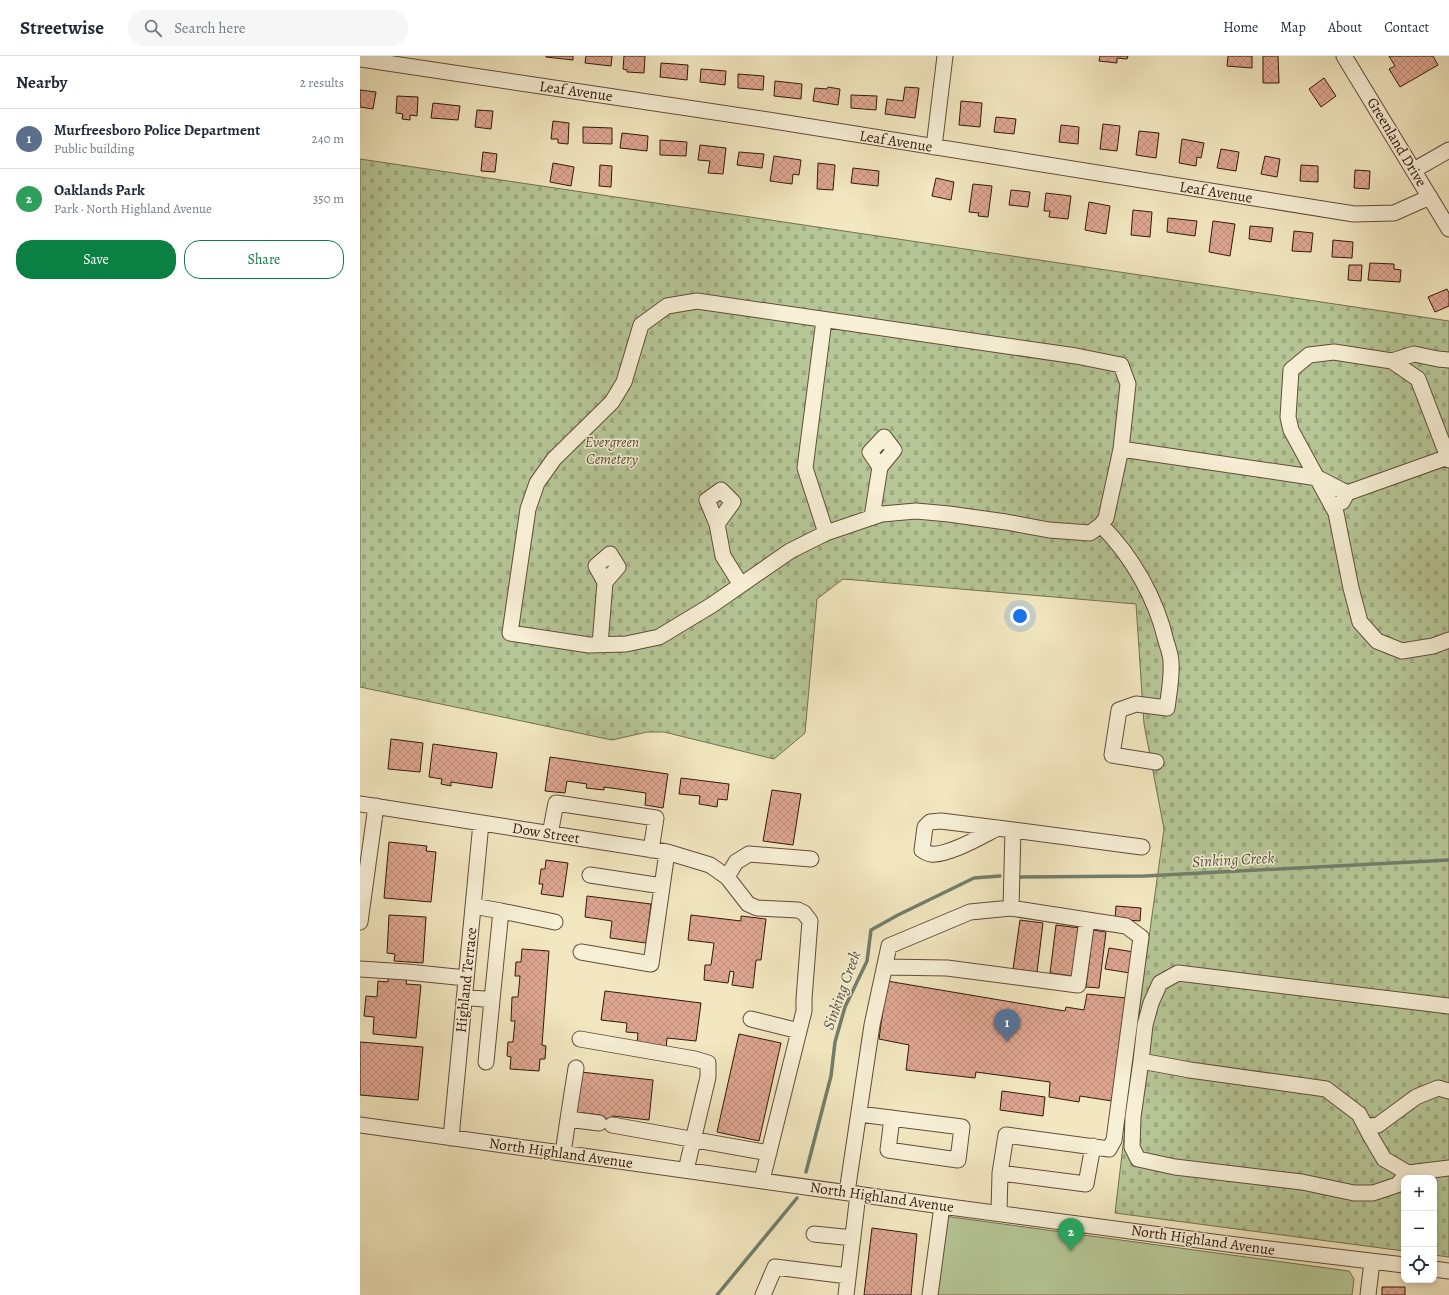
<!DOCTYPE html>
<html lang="en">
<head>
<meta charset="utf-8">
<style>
	body { margin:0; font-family:Alegreya,serif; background:#f6f6f7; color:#1f2937 }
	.controls { position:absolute; right:12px; bottom:12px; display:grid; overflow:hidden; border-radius:8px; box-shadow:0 2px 6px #0003 }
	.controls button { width:36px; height:36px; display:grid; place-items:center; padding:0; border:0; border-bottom:1px solid #e0e1e3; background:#fff; color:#1f2937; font:20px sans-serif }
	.you { position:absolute; left:660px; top:560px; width:14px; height:14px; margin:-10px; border:3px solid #fff; border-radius:50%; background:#1a73e8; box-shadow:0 0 0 6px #1a73e833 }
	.badge { display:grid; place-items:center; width:26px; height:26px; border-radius:50%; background:#0b8043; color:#fff; font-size:13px; font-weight:700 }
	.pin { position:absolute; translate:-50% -33px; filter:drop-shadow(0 1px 2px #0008) }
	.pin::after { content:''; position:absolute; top:21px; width:14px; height:12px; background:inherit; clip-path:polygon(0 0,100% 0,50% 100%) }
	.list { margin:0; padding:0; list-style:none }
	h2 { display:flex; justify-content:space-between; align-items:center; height:52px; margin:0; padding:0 16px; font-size:17px }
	h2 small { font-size:13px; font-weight:400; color:#747a83 }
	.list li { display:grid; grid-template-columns:26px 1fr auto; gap:12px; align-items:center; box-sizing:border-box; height:60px; padding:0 16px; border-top:1px solid #e0e1e3 }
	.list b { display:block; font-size:15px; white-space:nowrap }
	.list p { margin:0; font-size:13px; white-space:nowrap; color:#747a83 }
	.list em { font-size:13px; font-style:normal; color:#747a83 }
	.actions { display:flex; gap:8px; padding:12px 16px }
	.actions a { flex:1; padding:9px 0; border:1px solid #0b8043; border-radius:16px; text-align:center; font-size:14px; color:#0b8043 }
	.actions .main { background:#0b8043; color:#fff }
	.icon { flex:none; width:22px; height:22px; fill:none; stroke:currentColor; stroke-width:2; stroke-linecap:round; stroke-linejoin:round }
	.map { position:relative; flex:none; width:1089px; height:1239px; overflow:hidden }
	header { display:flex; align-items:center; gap:24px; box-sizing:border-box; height:56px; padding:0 20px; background:#fff; border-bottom:1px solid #e0e1e3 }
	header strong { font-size:19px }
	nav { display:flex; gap:22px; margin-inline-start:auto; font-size:14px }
	.search { width:280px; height:36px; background:#f6f6f7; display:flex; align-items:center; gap:10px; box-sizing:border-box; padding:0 14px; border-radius:22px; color:#747a83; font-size:15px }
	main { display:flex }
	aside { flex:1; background:#fff }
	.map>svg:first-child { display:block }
	.cemetery { fill:url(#cemetery-stones); stroke:#747050 }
	.park { fill:#b6c696; stroke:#747050 }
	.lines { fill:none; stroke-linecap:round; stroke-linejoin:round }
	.stream { stroke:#727e6b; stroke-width:3.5 }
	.building { fill:url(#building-cross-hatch); stroke:#32190a }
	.minor-casing { stroke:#624c38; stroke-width:17 }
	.minor { stroke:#f7efd6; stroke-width:15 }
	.labels { text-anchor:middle; stroke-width:3; stroke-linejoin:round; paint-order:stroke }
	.street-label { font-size:15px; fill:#32190a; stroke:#f7efd6 }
	.park-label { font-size:15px; font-style:italic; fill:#5a4d34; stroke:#f7efd6 }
	.water-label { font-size:16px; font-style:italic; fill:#575443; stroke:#f7efd6 }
</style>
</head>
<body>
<header>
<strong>Streetwise</strong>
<div class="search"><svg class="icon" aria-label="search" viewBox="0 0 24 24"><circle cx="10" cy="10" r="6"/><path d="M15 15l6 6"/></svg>Search here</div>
<nav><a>Home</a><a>Map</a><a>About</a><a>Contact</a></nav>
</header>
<main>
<aside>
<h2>Nearby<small>2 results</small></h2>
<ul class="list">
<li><span class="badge" style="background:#5c6f8a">1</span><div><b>Murfreesboro Police Department</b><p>Public building</p></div><em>240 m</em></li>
<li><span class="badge" style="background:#2e9e5b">2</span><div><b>Oaklands Park</b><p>Park · North Highland Avenue</p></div><em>350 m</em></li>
</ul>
<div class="actions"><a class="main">Save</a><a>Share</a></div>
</aside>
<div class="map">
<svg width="1089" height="1239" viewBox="0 0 1089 1239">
	<defs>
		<pattern id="cemetery-stones" width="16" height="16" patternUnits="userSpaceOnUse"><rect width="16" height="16" fill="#b6c696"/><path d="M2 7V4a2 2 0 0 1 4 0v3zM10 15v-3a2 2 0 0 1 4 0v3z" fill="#9daa80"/></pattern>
		<pattern id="building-cross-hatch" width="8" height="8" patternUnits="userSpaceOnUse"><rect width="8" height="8" fill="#dea691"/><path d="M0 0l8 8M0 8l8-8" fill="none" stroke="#bf8e7c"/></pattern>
	</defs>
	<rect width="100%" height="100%" fill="#f2e7c0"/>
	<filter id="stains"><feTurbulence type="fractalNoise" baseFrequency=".005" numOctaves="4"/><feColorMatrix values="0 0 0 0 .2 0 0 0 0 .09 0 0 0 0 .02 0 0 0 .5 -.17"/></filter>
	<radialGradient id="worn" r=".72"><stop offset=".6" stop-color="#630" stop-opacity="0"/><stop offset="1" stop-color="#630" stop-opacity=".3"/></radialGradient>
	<path class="cemetery" d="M 0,103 L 1089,265 L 1089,1201 L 1074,1199 L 1074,1122 L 1044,1122 L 1044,1195 L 755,1157 L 781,939 L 804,773 L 784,668 L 776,548 L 483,523 L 457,543 L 445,677 L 414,703 L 304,676 L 287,676 L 252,684 L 0,631 Z"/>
	<path class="park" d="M 584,1160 L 989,1215 L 994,1223 L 992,1239 L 574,1239 Z"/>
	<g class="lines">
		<path class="stream" d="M 659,821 L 785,820 L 1089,804
			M 446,1116 L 471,1020 L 475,986 L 485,951 L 507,905 L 511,874 L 538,859 L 614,822 L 640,820
			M 357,1239 L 437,1142"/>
	</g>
	<path class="building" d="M 186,0 L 213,0 L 213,4 L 186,1 Z
		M 226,0 L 252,0 L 251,10 L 225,7 Z
		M 264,0 L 285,0 L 284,17 L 267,16 L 267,14 L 263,13 Z
		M 740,0 L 768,0 L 767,3 L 757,2 L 757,7 L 739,5 Z
		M 868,0 L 892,0 L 892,12 L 867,10 Z
		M 903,0 L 918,0 L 919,27 L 903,27 Z
		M 1029,0 L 1073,0 L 1078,9 L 1040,31 L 1029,13 L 1035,10 Z
		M 301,7 L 328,9 L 327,24 L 300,21 Z
		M 341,13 L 366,15 L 365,29 L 340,26 Z
		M 378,18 L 404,20 L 403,34 L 378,32 Z
		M 964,22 L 976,40 L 961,51 L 949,33 Z
		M 415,25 L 442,28 L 441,43 L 414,40 Z
		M 468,31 L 480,33 L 478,49 L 453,45 L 455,32 L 467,33 Z
		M 545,31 L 559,32 L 555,62 L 525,58 L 527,43 L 543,45 Z
		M 0,34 L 16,36 L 13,53 L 0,51 Z
		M 491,39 L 517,40 L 516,54 L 491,52 Z
		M 37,40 L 58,41 L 57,60 L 50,59 L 50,64 L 42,63 L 43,58 L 36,57 Z
		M 601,45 L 622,47 L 620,71 L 599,69 Z
		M 73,47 L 100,50 L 98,64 L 71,62 Z
		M 117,54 L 133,55 L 131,73 L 115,71 Z
		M 636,61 L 656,63 L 654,78 L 634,76 Z
		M 193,65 L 209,67 L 208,88 L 198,87 L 198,83 L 191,83 Z
		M 743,68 L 760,70 L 757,95 L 740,93 Z
		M 701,69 L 719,71 L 718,88 L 699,86 Z
		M 223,71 L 252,72 L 252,88 L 223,87 Z
		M 779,75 L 799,77 L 796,102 L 776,99 Z
		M 262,77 L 288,80 L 287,95 L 260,92 Z
		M 822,83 L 844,87 L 841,102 L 837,101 L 836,110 L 819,107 Z
		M 300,84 L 327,86 L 326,100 L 300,99 Z
		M 340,89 L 366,92 L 363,118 L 348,117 L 350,105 L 338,104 Z
		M 861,93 L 879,96 L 876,115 L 857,112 Z
		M 123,96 L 137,98 L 135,116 L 121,115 Z
		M 379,96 L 404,98 L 402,112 L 377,109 Z
		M 414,100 L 441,104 L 439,119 L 433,118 L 432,128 L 410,125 Z
		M 905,100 L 920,103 L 917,121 L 901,118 Z
		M 193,107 L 214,111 L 211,130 L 190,126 Z
		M 458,107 L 475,109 L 473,134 L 457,133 Z
		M 240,109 L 252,110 L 251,131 L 239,130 Z
		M 941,109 L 958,110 L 958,126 L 940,125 Z
		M 493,112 L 519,115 L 518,130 L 491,127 Z
		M 995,114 L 1010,115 L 1009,133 L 994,132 Z
		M 576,122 L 594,126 L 591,144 L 572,140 Z
		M 613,128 L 632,130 L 628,161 L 618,160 L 619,157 L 609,156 Z
		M 651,134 L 670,136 L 668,151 L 649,149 Z
		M 686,137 L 711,140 L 708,163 L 689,161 L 690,155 L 684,155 Z
		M 729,146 L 750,150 L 746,178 L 725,174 Z
		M 773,154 L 792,156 L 790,181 L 771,179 Z
		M 808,162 L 837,165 L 835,180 L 807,176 Z
		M 853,165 L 875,168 L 870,200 L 849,196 Z
		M 890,170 L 913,172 L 911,186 L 889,183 Z
		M 934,175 L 953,177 L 951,196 L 932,195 Z
		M 973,184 L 993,186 L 992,202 L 972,201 Z
		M 1010,207 L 1034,208 L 1034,213 L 1041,214 L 1040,226 L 1008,224 Z
		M 989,209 L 1002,209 L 1001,225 L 988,224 Z
		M 1087,233 L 1089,237 L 1089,250 L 1075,256 L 1068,241 Z
		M 31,683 L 63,687 L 60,716 L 28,713 Z
		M 73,688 L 137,697 L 132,732 L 91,726 L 91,730 L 81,728 L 82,723 L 69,721 Z
		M 190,701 L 308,718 L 303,752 L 285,749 L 286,737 L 244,731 L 244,734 L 226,732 L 227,728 L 207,725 L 205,737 L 185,735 Z
		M 321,722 L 369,728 L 367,744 L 358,743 L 357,751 L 339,748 L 340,740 L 319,738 Z
		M 412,734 L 441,738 L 433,789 L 403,785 Z
		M 29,786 L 67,790 L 66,795 L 76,796 L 71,846 L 24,842 Z
		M 186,804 L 208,807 L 203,841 L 181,838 L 183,828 L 179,828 L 181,813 L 185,813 Z
		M 227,840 L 291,848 L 286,887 L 250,882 L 252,865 L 225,861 Z
		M 756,850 L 781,852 L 780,865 L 755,863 Z
		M 29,859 L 66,861 L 63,907 L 34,905 L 35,898 L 27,897 Z
		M 331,859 L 381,865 L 381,860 L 406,863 L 401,904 L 396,904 L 393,932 L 372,929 L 374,916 L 370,915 L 368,927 L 344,924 L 345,909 L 351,909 L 354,887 L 328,884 Z
		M 660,864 L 683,867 L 677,916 L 653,913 Z
		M 696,869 L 720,872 L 713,920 L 690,917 Z
		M 733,874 L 746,876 L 739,932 L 726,931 Z
		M 749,892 L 774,896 L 770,917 L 745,913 Z
		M 162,893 L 189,895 L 182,989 L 186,990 L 185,1003 L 180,1003 L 179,1015 L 150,1013 L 151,1001 L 147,1000 L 148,986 L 153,986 L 155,965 L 151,965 L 152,941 L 158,941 L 160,920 L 155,920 L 156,906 L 161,906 Z
		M 28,921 L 47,922 L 46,928 L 61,929 L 56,982 L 13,978 L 14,961 L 4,960 L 6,940 L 17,941 L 18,925 L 28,926 Z
		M 527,925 L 705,955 L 706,951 L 724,954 L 727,938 L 767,942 L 752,1045 L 720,1040 L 719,1046 L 689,1041 L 690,1026 L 616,1016 L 615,1022 L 546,1014 L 549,989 L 519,983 Z
		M 245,935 L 341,947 L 336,985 L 307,982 L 306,993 L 277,989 L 278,977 L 266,976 L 267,967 L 241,964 Z
		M 379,978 L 421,987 L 399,1085 L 357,1076 Z
		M 0,986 L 63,991 L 58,1044 L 0,1039 Z
		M 221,1016 L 293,1024 L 289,1064 L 253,1060 L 251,1072 L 239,1070 L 240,1059 L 216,1056 Z
		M 642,1035 L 685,1041 L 683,1060 L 640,1054 Z
		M 512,1172 L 557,1178 L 551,1239 L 504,1239 Z
		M 1022,1231 L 1045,1231 L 1045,1239 L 1022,1239 Z"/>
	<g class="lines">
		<g class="minor-casing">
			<path id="minor" d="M 984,0 L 1089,173
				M 0,3 L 408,64 L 994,158 L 1034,157 L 1070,141
				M 574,91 L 585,0
				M 1054,114 L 1089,94
				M 464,264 L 445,412 L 466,477
				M 1089,304 L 1078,303 L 1054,298 L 1032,305 L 974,296 L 949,299 L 931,314 L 928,361 L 931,374 L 976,457 L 991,532 L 1000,566 L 1017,585 L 1042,595 L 1073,590 L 1089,584
				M 1032,305 L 1058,323 L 1089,404
				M 761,393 L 746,462 L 741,469 L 730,477 L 689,474 L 646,466 L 589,458 L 556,455 L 522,458 L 466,477 L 430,495 L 352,549 L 299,581 L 266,588 L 229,589 L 150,577 L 168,453 L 177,427 L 194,403 L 252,346 L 264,326 L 281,269 L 307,250 L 337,245 L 716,300 L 761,309 L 768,328 L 761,393 L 958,422 L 987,437
				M 982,446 L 987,437 L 1088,401
				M 512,461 L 520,411 L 510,396 L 524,381 L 534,394 L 520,411
				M 357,468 L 373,446 L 361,434 L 347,444 L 357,468 L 363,500 L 381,529
				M 741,469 C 772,500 796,542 806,585 C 808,592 811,599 811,606 C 812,622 809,637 807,652 L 776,648 L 759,654 L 752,699 L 796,706
				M 240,589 L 245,526 L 236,510 L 250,498 L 258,511 L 245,526
				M 0,748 L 307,796 L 350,809 L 367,821 L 388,848 L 397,852 L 438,854 L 444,857 L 450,865 L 444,943 L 444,955 L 439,975
				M 638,772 C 622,780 588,800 571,798 C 568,798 565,796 562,794 L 565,771 L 570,766 L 581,765 L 653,774 L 782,791
				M 190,778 L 196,747 L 296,762 L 291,794
				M 230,819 L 302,830
				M 367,821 L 376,806 L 389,798 L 451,803
				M 113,850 L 141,855
				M 651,852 L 653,774
				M 0,866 L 16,750
				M 221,896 L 291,908 L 307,796
				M 525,911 L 587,912 L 718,929 L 727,864
				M 0,913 L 47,916 L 106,922
				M 105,941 L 132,944 L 141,855 L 195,866
				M 1089,950 L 818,917 L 800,927 L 791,947 L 785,969 L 781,1005 L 830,1014 L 966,1033 L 999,1058 L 1010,1079 L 1024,1103 L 1048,1117 L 1089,1112
				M 391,963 L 439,975 L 402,1124
				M 220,983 L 335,1003 L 348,1007 L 348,1021 L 326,1114
				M 781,1005 L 773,1061 L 772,1091 L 778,1103 L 815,1111 L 942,1126 L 994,1137 L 1013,1137 L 1037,1129 L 1048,1117
				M 126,1006 L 132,944
				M 216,1012 L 208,1063 L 239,1067
				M 499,1058 L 602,1071 L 598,1104 L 528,1094 L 532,1062
				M 0,1069 L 582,1150 L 876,1189 L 1044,1209
				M 252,1069 L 409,1097
				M 1006,1071 L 1018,1069 L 1056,1041 L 1078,1032 L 1089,1035
				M 91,1082 L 121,767
				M 203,1097 L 208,1063
				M 640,1117 L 726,1128 L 733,1090
				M 487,1136 L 512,969 L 529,890 L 610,856 L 651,852 L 766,870 L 781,881 L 754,1084 L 749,1093 L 646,1079 L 640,1117 L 639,1157
				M 454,1178 L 493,1182
				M 1074,1213 L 1089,1215
				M 403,1239 L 415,1211 L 488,1220
				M 486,1239 L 498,1138
				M 570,1239 L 582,1150
				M 1008,1239 L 1012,1206"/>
		</g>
		<use href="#minor" class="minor"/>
	</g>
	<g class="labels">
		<g class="street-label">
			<text transform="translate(216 35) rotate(8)" y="5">Leaf Avenue</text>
			<text transform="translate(536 85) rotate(9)" y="5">Leaf Avenue</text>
			<text transform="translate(1037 86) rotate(59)" y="5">Greenland Drive</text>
			<text transform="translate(856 136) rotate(9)" y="5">Leaf Avenue</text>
			<text transform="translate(186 777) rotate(9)" y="5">Dow Street</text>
			<text transform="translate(106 924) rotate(-84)" y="5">Highland Terrace</text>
			<text transform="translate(201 1097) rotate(8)" y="5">North Highland Avenue</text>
			<text transform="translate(522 1141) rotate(8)" y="5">North Highland Avenue</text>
			<text transform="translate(843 1184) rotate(8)" y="5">North Highland Avenue</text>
		</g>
		<g class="park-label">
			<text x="252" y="391">Evergreen<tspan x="252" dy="17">Cemetery</tspan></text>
		</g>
		<g class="water-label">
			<text transform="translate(873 803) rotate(-3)" y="6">Sinking Creek</text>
			<text transform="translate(481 934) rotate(-70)" y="6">Sinking Creek</text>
		</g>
	</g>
	<rect width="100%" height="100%" filter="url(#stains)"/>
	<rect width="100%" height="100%" fill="url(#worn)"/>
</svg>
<div class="controls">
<button>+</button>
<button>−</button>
<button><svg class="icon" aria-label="locate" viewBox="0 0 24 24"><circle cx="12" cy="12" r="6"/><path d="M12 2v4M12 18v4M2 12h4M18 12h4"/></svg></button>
</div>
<div class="you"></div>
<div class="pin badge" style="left:647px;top:986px;background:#5c6f8a">1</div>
<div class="pin badge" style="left:711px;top:1195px;background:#2e9e5b">2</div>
</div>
</main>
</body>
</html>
